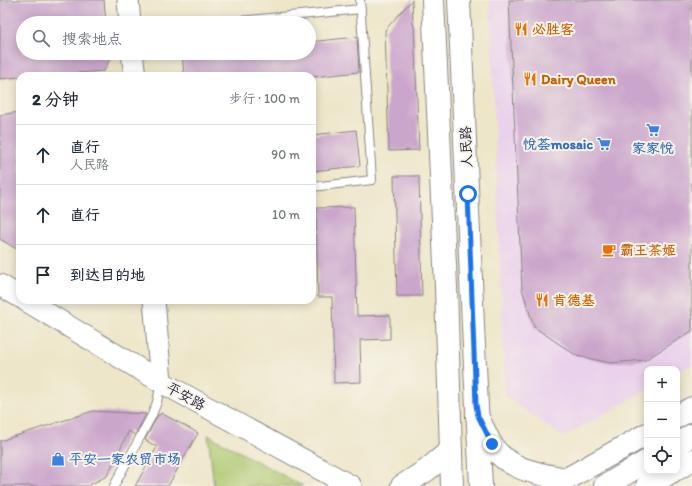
<!DOCTYPE html>
<html lang="zh">
<head>
<meta charset="utf-8">
<style>
	body { margin:0; font-family:Itim,"LXGW WenKai TC",sans-serif; background:#f2f2f3; color:#1f2937 }
	.controls { position:absolute; right:12px; bottom:12px; display:grid; overflow:hidden; border-radius:8px; box-shadow:0 2px 10px #0003 }
	.controls button { width:36px; height:36px; display:grid; place-items:center; padding:0; border:0; border-bottom:1px solid #e0e1e3; background:#fff; color:#1f2937; font:20px sans-serif }
	.stop { position:absolute; width:12px; height:12px; margin:-9px; border:3px solid #1a73e8; border-radius:50%; background:#fff }
	.stop.end { background:#1a73e8; border-color:#fff; box-shadow:0 1px 4px #0008 }
	.list { margin:0; padding:0; list-style:none }
	h2 { display:flex; justify-content:space-between; align-items:center; height:52px; margin:0; padding:0 16px; font-size:17px }
	h2 small { font-size:13px; font-weight:400; color:#747a83 }
	.list li { display:grid; grid-template-columns:26px 1fr auto; gap:12px; align-items:center; box-sizing:border-box; height:60px; padding:0 16px; border-top:1px solid #e0e1e3 }
	.list b { display:block; font-size:15px; white-space:nowrap }
	.list p { margin:0; font-size:13px; white-space:nowrap; color:#747a83 }
	.list em { font-size:13px; font-style:normal; color:#747a83 }
	.icon { flex:none; width:22px; height:22px; fill:none; stroke:currentColor; stroke-width:2; stroke-linecap:round; stroke-linejoin:round }
	.map { position:relative; flex:none; width:692px; height:486px; overflow:hidden }
	.search { position:absolute; background:#fff; box-shadow:0 2px 10px #0003; left:16px; top:16px; width:300px; height:44px; display:flex; align-items:center; gap:10px; box-sizing:border-box; padding:0 14px; border-radius:22px; color:#747a83; font-size:15px }
	.panel { position:absolute; background:#fff; box-shadow:0 2px 10px #0003; left:16px; top:72px; width:300px; height:232px; border-radius:12px }
	.map>svg:first-child { display:block }
	.built { fill:#ead1ec }
	.green { fill:#acc66b; stroke:#677453 }
	.building { fill:#caa5cc }
	.lines { fill:none; stroke-linecap:round; stroke-linejoin:round }
	.service-casing { stroke:#888482; stroke-width:10 }
	.tertiary-casing { stroke:#888482; stroke-width:23 }
	.secondary-casing { stroke:#888482; stroke-width:24 }
	.primary-casing { stroke:#888482; stroke-width:24 }
	.service { stroke:#fff; stroke-width:8 }
	.tertiary { stroke:#fff; stroke-width:21 }
	.secondary { stroke:#fff; stroke-width:22 }
	.primary { stroke:#fff; stroke-width:22 }
	.route { stroke:#1a73e8; stroke-width:5 }
	.labels { text-anchor:middle; stroke-width:4; stroke-linejoin:round; paint-order:stroke }
	.food-label { font-size:14px; font-weight:bold; fill:#c56008; stroke:#f7f3e8; text-anchor:start }
	.shop-label { font-size:14px; font-weight:bold; fill:#366cbe; stroke:#f7f3e8; text-anchor:end }
	.street-label { font-size:14px; fill:#22223b; stroke:#f7f3e8 }
</style>
</head>
<body>
<div class="map">
<svg width="692" height="486" viewBox="0 0 692 486">
	<rect width="100%" height="100%" fill="#f7f3e8"/>
	<filter id="ink" filterUnits="userSpaceOnUse"><feTurbulence type="fractalNoise" baseFrequency=".025" numOctaves="2"/><feDisplacementMap in="SourceGraphic" scale="8" xChannelSelector="R" yChannelSelector="G"/><feConvolveMatrix kernelMatrix="1 2 1 2 8 2 1 2 1" color-interpolation-filters="sRGB"/></filter>
	<filter id="wash" filterUnits="userSpaceOnUse"><feTurbulence type="fractalNoise" baseFrequency=".012" numOctaves="4" result="noise"/><feDisplacementMap in="SourceGraphic" scale="16" xChannelSelector="R" yChannelSelector="G"/><feGaussianBlur stdDeviation="0.9" result="paint"/><feColorMatrix in="noise" values="0 0 0 0 0 0 0 0 0 0 0 0 0 0 0 0 0 1.4 0 .05"/><feComposite in="paint" operator="in"/></filter>
	<g filter="url(#wash)">
		<rect width="100%" height="100%" fill="#ede6c9"/>
		<path class="built" d="M 490,0 L 692,0 L 692,365 L 677,373 L 677,369 L 647,369 L 647,390 L 563,437 L 505,396 Z"/>
		<path class="green" d="M 208,435 L 303,486 L 214,486 Z"/>
		<g id="blocks">
			<path class="building" d="M 0,0 L 104,0 L 106,23 L 23,23 L 23,53 L 113,53 L 104,71 L 39,76 L 20,76 L 20,77 L 0,79 Z
				M 412,0 L 413,25 L 414,25 L 419,150 L 389,151 L 385,30 Z
				M 509,0 L 692,0 L 692,331 L 645,360 L 611,363 L 577,356 L 534,327 L 522,289 Z
				M 357,37 L 359,72 L 312,77 L 312,76 L 184,76 L 182,54 L 196,53 L 309,53 L 309,42 Z
				M 20,112 L 20,251 L 0,239 L 0,115 Z
				M 356,130 L 360,166 L 312,171 L 312,135 Z
				M 394,176 L 419,176 L 422,296 L 397,296 Z
				M 354,207 L 357,316 L 390,315 L 390,339 L 360,340 L 361,382 L 334,383 L 332,297 L 318,297 L 316,208 Z
				M 93,411 L 146,414 L 135,435 L 129,431 L 107,476 L 87,486 L 0,486 L 0,441 Z
				M 161,413 L 198,433 L 168,486 L 135,486 L 157,447 L 145,440 L 158,415 L 160,415 Z"/>
		</g>
	</g>
	<g filter="url(#ink)">
		<use href="#blocks" fill-opacity="0" stroke="#888482" stroke-width="1"/>
		<g class="lines">
			<g class="service-casing">
				<path id="service" d="M 218,23 L 361,9
					M 312,187 L 372,180 L 360,0
					M 114,486 L 152,415 L 157,402 L 161,383"/>
			</g>
			<g class="tertiary-casing">
				<path id="tertiary" d="M 128,0 L 130,23
					M 132,53 L 135,76
					M 0,285 L 20,297
					M 25,300 L 161,382 L 351,486
					M 154,300 L 161,382"/>
			</g>
			<g class="secondary-casing">
				<path id="secondary" d="M 477,416 C 482,425 486,435 491,444 C 507,470 539,474 567,479
					M 677,417 L 692,408
					M 677,469 L 692,460
					M 402,486 L 427,470 L 451,450
					M 554,486 L 647,434
					M 647,486 L 673,471"/>
			</g>
			<g class="primary-casing">
				<path id="primary" d="M 433,0 L 446,287 L 452,486
					M 459,0 L 473,326 L 481,486
					M 677,444 L 692,435
					M 605,486 L 647,461"/>
			</g>
			<use href="#service" class="service"/>
			<use href="#tertiary" class="tertiary"/>
			<use href="#secondary" class="secondary"/>
			<use href="#primary" class="primary"/>
		</g>
	</g>
	<g class="lines" filter="url(#ink)">
		<path class="route" d="M 468,194 L 476,405 L 478,416 L 492,444"/>
	</g>
	<defs>
		<g id="restaurant-bare" transform="scale(1.08)"><path d="M-5-6h1v4h1v-4h1v4h1v-4h1v5L-1.5 .5V6h-2V.5L-5-1ZM5-6V6H3V1.5H1.5Q1.5-4 5-6Z" fill="#e8710a" stroke="#f7f3e8" stroke-width="2.5" paint-order="stroke"/></g>
		<g id="supermarket-bare" transform="scale(1.08)"><path d="M-6-5.5h2.5l.6 2H6L4.5 2H-2.5L-4.4-4H-6ZM-1.5 3.2a1.3 1.3 0 1 0 .1 0ZM3 3.2a1.3 1.3 0 1 0 .1 0Z" fill="#3f7fe0" stroke="#f7f3e8" stroke-width="2.5" paint-order="stroke"/></g>
		<g id="cafe-bare" transform="scale(1.08)"><path d="M-5.5-4.5H6V0H3Q3 3.5 0 3.5H-2.5Q-5.5 3.5-5.5 0ZM3-3.2v2h1.7v-2ZM-6 4.5H4V6H-6Z" fill="#e8710a" stroke="#f7f3e8" stroke-width="2.5" paint-order="stroke"/></g>
		<g id="shop-bare" transform="scale(1.08)"><path d="M-5-2.5h2.3a2.7 3.5 0 0 1 5.4 0H5L5.5 6h-11ZM-1.5-2.5h3a1.5 2.3 0 0 0-3 0Z" fill="#3f7fe0" stroke="#f7f3e8" stroke-width="2.5" paint-order="stroke"/></g>
	</defs>
	<g fill-rule="evenodd">
		<use href="#restaurant-bare" x="521" y="29"/>
		<use href="#restaurant-bare" x="530" y="79"/>
		<use href="#supermarket-bare" x="653" y="130"/>
		<use href="#supermarket-bare" x="604" y="144"/>
		<use href="#cafe-bare" x="609" y="250"/>
		<use href="#restaurant-bare" x="542" y="300"/>
		<use href="#shop-bare" x="58" y="459"/>
	</g>
	<g class="labels">
		<g class="food-label">
			<text x="532" y="34">必胜客</text>
			<text x="541" y="84">Dairy Queen</text>
			<text x="620" y="255">霸王茶姬</text>
			<text x="553" y="305">肯德基</text>
		</g>
		<g class="shop-label">
			<text x="593" y="149">悦荟mosaic</text>
			<text x="653" y="153" text-anchor="middle">家家悦</text>
			<text x="69" y="464" text-anchor="start">平安一家农贸市场</text>
		</g>
		<g class="street-label">
			<text transform="translate(466 147) rotate(-93)" y="5">人民路</text>
			<text transform="translate(186 396) rotate(29)" y="5">平安路</text>
		</g>
	</g>
</svg>
<div class="controls">
<button>+</button>
<button>−</button>
<button><svg class="icon" aria-label="locate" viewBox="0 0 24 24"><circle cx="12" cy="12" r="6"/><path d="M12 2v4M12 18v4M2 12h4M18 12h4"/></svg></button>
</div>
<div class="stop" style="left:468px;top:194px"></div>
<div class="stop end" style="left:492px;top:444px"></div>
<div class="search"><svg class="icon" aria-label="search" viewBox="0 0 24 24"><circle cx="10" cy="10" r="6"/><path d="M15 15l6 6"/></svg>搜索地点</div>
<section class="panel">
<h2>2 分钟<small>步行 · 100 m</small></h2>
<ul class="list">
<li><svg class="icon" aria-label="ahead" viewBox="0 0 24 24"><path d="M12 20V5M6 11l6-6 6 6"/></svg><div><b>直行</b><p>人民路</p></div><em>90 m</em></li>
<li><svg class="icon" aria-label="ahead" viewBox="0 0 24 24"><path d="M12 20V5M6 11l6-6 6 6"/></svg><div><b>直行</b></div><em>10 m</em></li>
<li><svg class="icon" aria-label="arrive" viewBox="0 0 24 24"><path d="M6 21V4h12l-3 4 3 4H6"/></svg><div><b>到达目的地</b></div></li>
</ul>
</section>
</div>
</body>
</html>
